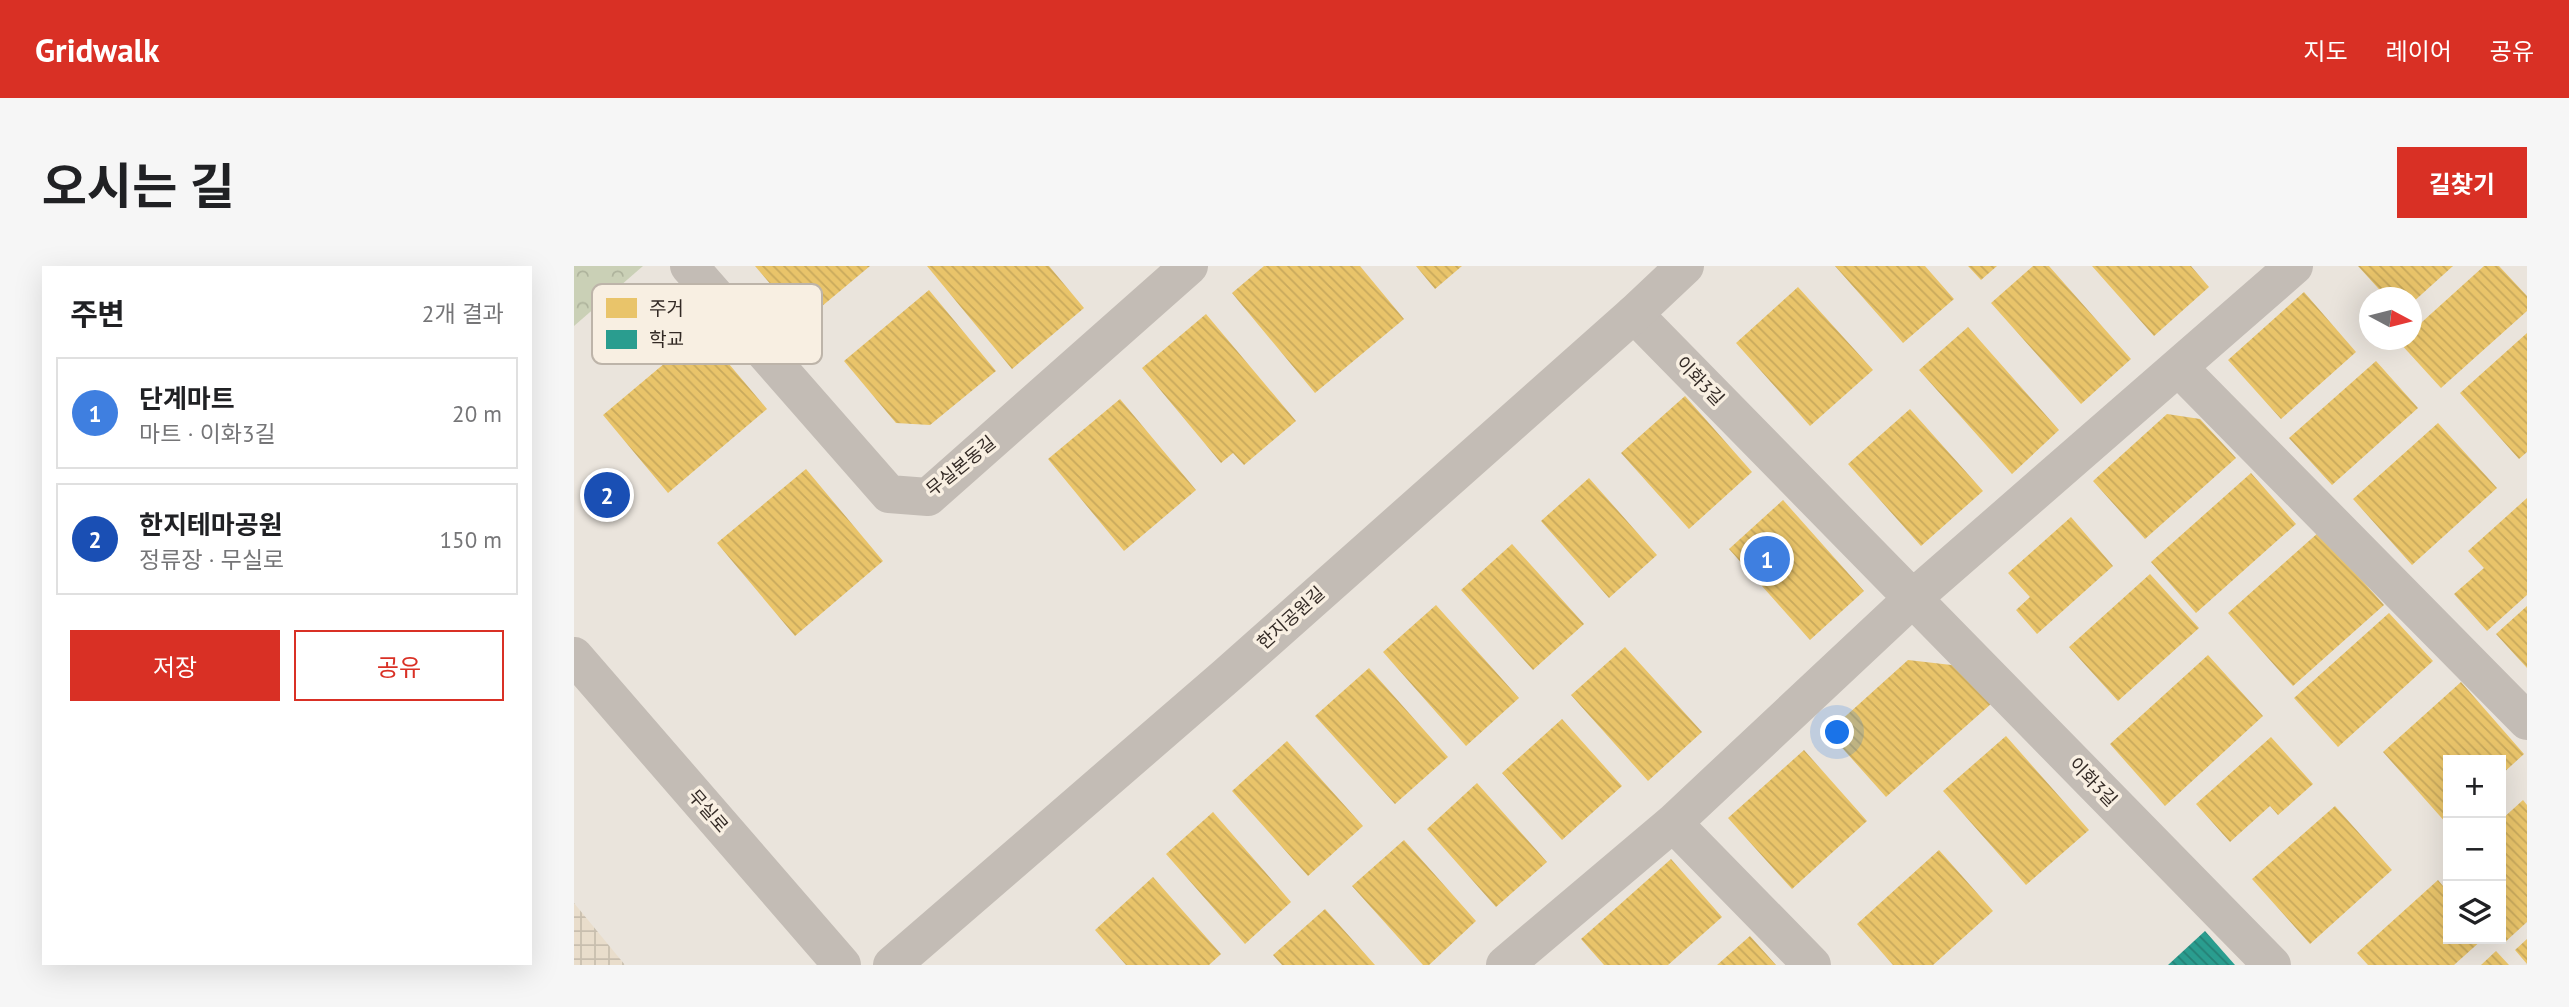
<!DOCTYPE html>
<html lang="ko">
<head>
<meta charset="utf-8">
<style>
	body { margin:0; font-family:"PT Sans","Noto Sans KR",sans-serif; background:#f6f6f6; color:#202124 }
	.controls { position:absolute; right:21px; bottom:21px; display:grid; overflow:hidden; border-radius:0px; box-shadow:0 7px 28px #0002 }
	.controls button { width:63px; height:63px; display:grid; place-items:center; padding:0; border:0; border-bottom:2px solid #e0e0e0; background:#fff; color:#202124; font:35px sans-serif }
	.compass { position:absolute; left:1785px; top:21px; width:63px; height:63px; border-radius:50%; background:#fff; box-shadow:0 7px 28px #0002; rotate:97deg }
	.you { position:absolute; left:1264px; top:467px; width:24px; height:24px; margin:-18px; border:5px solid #fff; border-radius:50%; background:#1a73e8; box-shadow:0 0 0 10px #1a73e833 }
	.badge { display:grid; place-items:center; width:46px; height:46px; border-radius:50%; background:#d93025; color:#fff; font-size:23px; font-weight:700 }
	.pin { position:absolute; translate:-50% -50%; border:4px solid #fff; box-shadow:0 2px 7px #0006 }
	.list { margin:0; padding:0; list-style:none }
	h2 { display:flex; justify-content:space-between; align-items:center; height:91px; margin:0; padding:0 28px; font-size:30px }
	h2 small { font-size:23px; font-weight:400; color:#757577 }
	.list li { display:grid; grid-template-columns:46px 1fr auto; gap:21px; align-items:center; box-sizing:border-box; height:112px; margin:0 14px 14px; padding:0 14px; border:2px solid #e0e0e0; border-radius:0px }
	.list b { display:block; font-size:26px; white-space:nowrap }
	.list p { margin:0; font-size:23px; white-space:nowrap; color:#757577 }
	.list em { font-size:23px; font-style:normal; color:#757577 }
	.actions { display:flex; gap:14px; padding:21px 28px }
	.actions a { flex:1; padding:16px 0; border:2px solid #d93025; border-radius:0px; text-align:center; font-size:24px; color:#d93025 }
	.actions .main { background:#d93025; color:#fff }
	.icon { flex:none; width:38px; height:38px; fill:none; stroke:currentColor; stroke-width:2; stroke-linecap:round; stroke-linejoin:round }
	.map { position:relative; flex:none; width:1953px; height:699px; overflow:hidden; border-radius:0px }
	header { display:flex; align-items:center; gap:42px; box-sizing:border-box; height:98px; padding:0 35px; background:#d93025; color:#fff }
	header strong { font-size:33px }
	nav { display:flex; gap:38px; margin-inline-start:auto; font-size:24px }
	.intro { display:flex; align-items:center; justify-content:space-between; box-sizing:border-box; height:168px; padding:0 42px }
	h1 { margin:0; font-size:49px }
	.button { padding:18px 32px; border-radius:0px; background:#d93025; color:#fff; font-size:24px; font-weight:700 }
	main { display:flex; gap:42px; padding:0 42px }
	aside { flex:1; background:#fff; border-radius:0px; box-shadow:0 7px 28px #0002 }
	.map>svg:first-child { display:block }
	.forest { fill:url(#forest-crowns) }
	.plaza { fill:url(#plaza-grid) }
	.homes { fill:url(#homes-back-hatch) }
	.schools { fill:url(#schools-back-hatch) }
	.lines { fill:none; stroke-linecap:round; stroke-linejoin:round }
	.minor { stroke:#c3bcb5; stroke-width:38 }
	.tertiary { stroke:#c3bcb5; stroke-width:38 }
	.labels { text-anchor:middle; stroke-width:7; stroke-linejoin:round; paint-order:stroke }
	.street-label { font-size:18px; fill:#332a25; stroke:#f8efe2 }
	.key { fill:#f8efe2; stroke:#bdb4a9; stroke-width:2 }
	.key-label { font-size:19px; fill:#332a25 }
</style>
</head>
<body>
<header>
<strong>Gridwalk</strong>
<nav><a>지도</a><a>레이어</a><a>공유</a></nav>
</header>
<div class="intro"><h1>오시는 길</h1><a class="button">길찾기</a></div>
<main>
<aside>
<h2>주변<small>2개 결과</small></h2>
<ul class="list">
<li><span class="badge" style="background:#3f7fe0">1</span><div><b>단계마트</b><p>마트 · 이화3길</p></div><em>20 m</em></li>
<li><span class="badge" style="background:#1a4fb4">2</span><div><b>한지테마공원</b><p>정류장 · 무실로</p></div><em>150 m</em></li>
</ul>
<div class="actions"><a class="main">저장</a><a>공유</a></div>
</aside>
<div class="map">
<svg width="1953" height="699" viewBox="0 0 1953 699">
	<defs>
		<pattern id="forest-crowns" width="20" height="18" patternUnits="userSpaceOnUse" patternTransform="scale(1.75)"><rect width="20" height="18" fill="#cad0b6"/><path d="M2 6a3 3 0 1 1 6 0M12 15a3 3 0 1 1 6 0" fill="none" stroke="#aeb39c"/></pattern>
		<pattern id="plaza-grid" width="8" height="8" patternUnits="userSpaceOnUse" patternTransform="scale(1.75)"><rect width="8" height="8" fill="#e9ddcb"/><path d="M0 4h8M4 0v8" fill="none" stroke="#c8beae"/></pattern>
		<pattern id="homes-back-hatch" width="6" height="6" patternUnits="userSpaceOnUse" patternTransform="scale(1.75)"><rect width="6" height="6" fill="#e9c46a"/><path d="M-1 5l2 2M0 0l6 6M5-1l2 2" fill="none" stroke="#c8a95c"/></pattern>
		<pattern id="schools-back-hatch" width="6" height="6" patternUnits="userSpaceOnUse" patternTransform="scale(1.75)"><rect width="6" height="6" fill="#2a9d8f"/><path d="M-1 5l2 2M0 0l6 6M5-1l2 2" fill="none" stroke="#258075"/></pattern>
	</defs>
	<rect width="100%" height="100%" fill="#eae4dc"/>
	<path class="forest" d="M 0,0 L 69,0 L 0,60 Z"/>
	<path class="plaza" d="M 0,637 L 51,699 L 0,699 Z"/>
	<path class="homes" d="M 181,0 L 296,0 L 229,56 Z
		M 353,0 L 475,0 L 510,42 L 438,103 Z
		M 690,0 L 786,0 L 830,53 L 741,127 L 658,27 Z
		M 842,0 L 888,0 L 861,23 Z
		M 1261,0 L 1351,0 L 1380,33 L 1329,77 Z
		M 1394,0 L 1423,0 L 1407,14 Z
		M 1459,0 L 1475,0 L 1557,93 L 1507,138 L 1417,37 Z
		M 1518,0 L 1617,0 L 1635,21 L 1580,70 Z
		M 1784,0 L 1879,0 L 1838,37 L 1838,32 L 1813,32 Z
		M 1910,0 L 1925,0 L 1953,30 L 1953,45 L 1867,122 L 1825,76 L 1838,74 L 1838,65 Z
		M 1224,21 L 1299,104 L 1236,160 L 1162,77 Z
		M 355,24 L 422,105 L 356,159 L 322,157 L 270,95 Z
		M 1730,26 L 1782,86 L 1707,153 L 1654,94 Z
		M 632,48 L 722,155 L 670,199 L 659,187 L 647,197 L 568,102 Z
		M 1394,61 L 1485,164 L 1438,208 L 1345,104 Z
		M 128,66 L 193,143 L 94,227 L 29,149 Z
		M 1953,67 L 1953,186 L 1945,193 L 1886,127 Z
		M 1802,95 L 1844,142 L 1758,219 L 1715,172 Z
		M 1111,130 L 1178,206 L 1115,263 L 1047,187 Z
		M 546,133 L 622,224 L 550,285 L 474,193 Z
		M 1336,143 L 1409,225 L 1347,280 L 1274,198 Z
		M 1593,148 L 1626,153 L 1662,192 L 1571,273 L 1519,215 Z
		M 1864,157 L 1923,222 L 1838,299 L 1779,233 Z
		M 232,203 L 309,295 L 221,370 L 143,277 Z
		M 1677,207 L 1722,258 L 1622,347 L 1577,296 Z
		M 1015,212 L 1083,289 L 1035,332 L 967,255 Z
		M 1953,232 L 1953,329 L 1913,365 L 1880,328 L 1910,302 L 1894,285 Z
		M 1209,234 L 1290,325 L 1236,374 L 1155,283 Z
		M 1497,251 L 1539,300 L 1463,368 L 1442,344 L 1456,331 L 1434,307 Z
		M 1745,266 L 1810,339 L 1719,420 L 1654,347 Z
		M 938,278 L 1010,358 L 959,404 L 887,324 Z
		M 1576,308 L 1625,362 L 1544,435 L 1495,381 Z
		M 862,339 L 945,432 L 892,480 L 809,386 Z
		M 1953,340 L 1953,402 L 1922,368 Z
		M 1815,347 L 1859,395 L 1764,481 L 1720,432 Z
		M 1051,381 L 1128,466 L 1074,515 L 997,429 Z
		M 1634,389 L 1689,450 L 1591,540 L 1536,478 Z
		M 1334,394 L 1386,400 L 1418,437 L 1312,531 L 1254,466 Z
		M 795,402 L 874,491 L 821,538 L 741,450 Z
		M 1887,416 L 1950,488 L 1927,509 L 1927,494 L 1874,494 L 1873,558 L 1809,486 Z
		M 988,453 L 1048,520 L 988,574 L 928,507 Z
		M 1432,470 L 1515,564 L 1452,619 L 1369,525 Z
		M 1697,471 L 1739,518 L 1704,549 L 1696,540 L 1656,576 L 1622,538 Z
		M 713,475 L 789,560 L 734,610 L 658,525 Z
		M 1230,484 L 1293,555 L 1218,623 L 1154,552 Z
		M 903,517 L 973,596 L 922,641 L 853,563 Z
		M 1949,534 L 1953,539 L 1953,656 L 1930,677 L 1927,673 L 1927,554 Z
		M 1761,540 L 1818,604 L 1736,678 L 1678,613 Z
		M 639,546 L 717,636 L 671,678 L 592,588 Z
		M 830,574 L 902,655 L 855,699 L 849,699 L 778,620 Z
		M 1365,584 L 1419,645 L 1359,699 L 1319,699 L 1283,658 Z
		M 1097,593 L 1148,651 L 1094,699 L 1030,699 L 1007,673 Z
		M 579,611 L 647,688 L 635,699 L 552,699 L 521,664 Z
		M 1864,614 L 1874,626 L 1874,673 L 1909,673 L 1880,699 L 1794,699 L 1783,687 Z
		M 751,643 L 801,699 L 708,699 L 699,689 Z
		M 1176,670 L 1202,699 L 1143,699 Z
		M 1953,673 L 1953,698 L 1941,684 Z
		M 1922,685 L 1935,699 L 1907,699 Z"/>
	<path class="schools" d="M 1631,665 L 1661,699 L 1594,699 Z"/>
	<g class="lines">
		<path class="minor" d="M 115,0 L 315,228 L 354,231 L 615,0
			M 1060,48 L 1698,699
			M 1604,101 L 1953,455
			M 1099,557 L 1238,699
			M 931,699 L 1099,557 L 1339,332 L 1720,0"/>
		<path class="tertiary" d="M 0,390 L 268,699
			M 318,699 L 651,411 L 1060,48 L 1111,0"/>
	</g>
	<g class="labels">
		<g class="street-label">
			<text transform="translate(1126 115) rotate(46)" y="6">이화3길</text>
			<text transform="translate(387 200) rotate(-39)" y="6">무실본동길</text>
			<text transform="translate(717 352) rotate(-42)" y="6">한지공원길</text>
			<text transform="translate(1519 516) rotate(46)" y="6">이화3길</text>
			<text transform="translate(134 545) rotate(49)" y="6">무실로</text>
		</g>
	</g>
	<rect x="18" y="18" width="230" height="80" rx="10" class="key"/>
	<rect x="32" y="32" width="31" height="20" fill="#e9c46a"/>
	<rect x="32" y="64" width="31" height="19" fill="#2a9d8f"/>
	<g class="key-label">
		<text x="75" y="49">주거</text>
		<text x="75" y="80">학교</text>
	</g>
</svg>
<div class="controls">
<button>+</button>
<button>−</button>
<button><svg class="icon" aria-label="layers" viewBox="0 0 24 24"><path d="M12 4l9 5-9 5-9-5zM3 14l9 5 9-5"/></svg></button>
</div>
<svg class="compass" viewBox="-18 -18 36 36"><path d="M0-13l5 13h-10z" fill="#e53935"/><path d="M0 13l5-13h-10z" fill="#757577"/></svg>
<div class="you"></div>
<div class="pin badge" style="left:1193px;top:293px;background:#3f7fe0">1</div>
<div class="pin badge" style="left:33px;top:229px;background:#1a4fb4">2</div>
</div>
</main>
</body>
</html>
